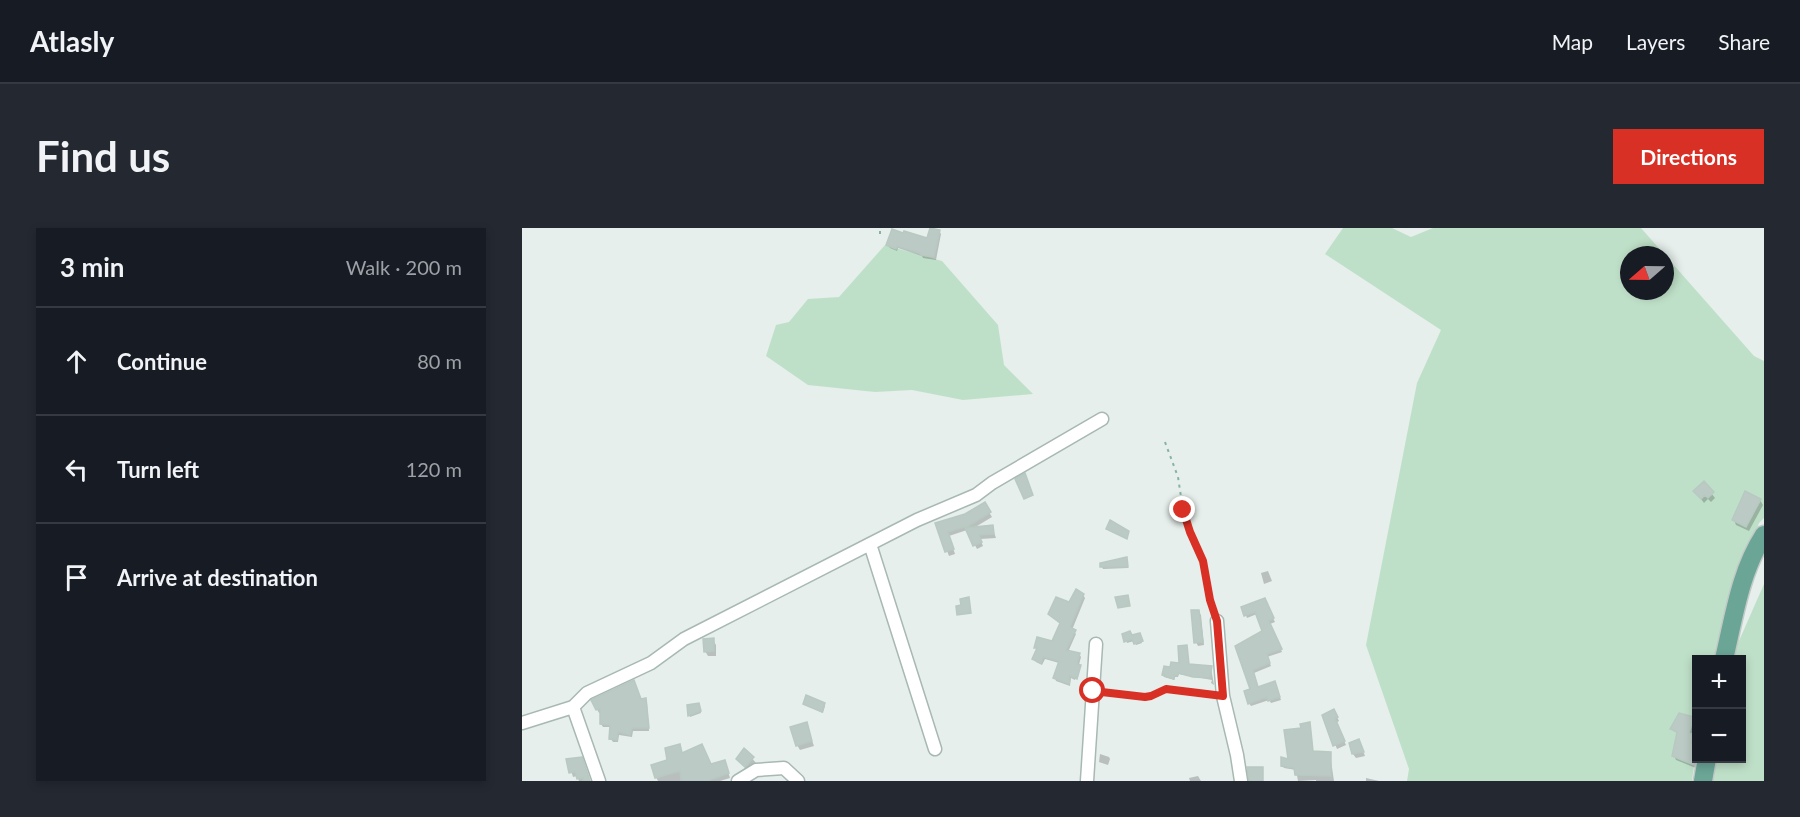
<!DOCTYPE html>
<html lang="en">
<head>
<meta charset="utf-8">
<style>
	body { margin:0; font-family:Lato,sans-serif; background:#242831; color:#f1f3f6 }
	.controls { position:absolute; right:18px; bottom:18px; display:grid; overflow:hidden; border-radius:0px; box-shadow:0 3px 9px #0003 }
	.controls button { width:54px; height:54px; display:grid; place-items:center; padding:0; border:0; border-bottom:2px solid #363941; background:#171b24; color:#f1f3f6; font:30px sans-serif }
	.compass { position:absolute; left:1098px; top:18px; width:54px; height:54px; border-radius:50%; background:#171b24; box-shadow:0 3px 9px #0003; rotate:250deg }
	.stop { position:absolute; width:18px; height:18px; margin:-14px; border:4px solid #d93025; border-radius:50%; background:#fff }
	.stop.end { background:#d93025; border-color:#fff; box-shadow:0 2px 6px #0008 }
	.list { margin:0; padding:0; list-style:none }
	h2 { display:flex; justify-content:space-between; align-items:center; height:78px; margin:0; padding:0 24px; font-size:26px }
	h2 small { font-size:20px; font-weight:400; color:#9ea1a6 }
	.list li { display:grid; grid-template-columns:39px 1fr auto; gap:18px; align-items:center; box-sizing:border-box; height:108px; padding:0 24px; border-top:2px solid #363941 }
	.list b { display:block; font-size:22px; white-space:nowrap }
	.list em { font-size:20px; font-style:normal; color:#9ea1a6 }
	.icon { flex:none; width:33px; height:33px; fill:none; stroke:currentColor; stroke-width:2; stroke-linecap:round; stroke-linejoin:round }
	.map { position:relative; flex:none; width:1242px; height:553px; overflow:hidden; border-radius:0px }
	header { display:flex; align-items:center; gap:36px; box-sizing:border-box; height:84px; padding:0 30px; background:#171b24; border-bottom:2px solid #363941 }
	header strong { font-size:28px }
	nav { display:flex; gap:33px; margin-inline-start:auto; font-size:21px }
	.intro { display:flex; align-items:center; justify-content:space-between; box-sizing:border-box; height:144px; padding:0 36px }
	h1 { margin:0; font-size:42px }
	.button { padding:15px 27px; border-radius:0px; background:#d93025; color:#fff; font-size:21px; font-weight:700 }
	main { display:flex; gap:36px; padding:0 36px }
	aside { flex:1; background:#171b24; border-radius:0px; box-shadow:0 3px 9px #0003 }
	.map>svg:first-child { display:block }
	.green { fill:#bfe0c8; fill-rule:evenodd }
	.shadow { fill:#0003 }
	.building { fill:#bbcac4; stroke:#b8c9c2; stroke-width:1.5 }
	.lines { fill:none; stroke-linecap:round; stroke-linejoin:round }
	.minor-casing { stroke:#a8b8b2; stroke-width:15 }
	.primary-casing { stroke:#c2cac8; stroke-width:21 }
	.path { stroke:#86b3a5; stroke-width:2; stroke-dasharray:3 4.5; stroke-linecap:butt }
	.minor { stroke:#fff; stroke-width:12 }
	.primary { stroke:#6aa596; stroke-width:18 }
	.route { stroke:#d93025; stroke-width:8 }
</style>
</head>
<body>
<header>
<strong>Atlasly</strong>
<nav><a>Map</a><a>Layers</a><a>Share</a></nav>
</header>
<div class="intro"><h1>Find us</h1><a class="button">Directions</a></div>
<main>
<aside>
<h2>3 min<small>Walk · 200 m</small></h2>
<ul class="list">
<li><svg class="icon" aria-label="ahead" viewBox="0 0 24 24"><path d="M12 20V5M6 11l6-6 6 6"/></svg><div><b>Continue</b></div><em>80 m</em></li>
<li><svg class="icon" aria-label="left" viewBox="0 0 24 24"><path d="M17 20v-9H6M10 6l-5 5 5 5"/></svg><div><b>Turn left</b></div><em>120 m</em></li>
<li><svg class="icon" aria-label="arrive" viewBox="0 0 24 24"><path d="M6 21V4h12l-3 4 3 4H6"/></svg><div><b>Arrive at destination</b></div></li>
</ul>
</aside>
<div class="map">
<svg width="1242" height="553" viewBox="0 0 1242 553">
	<rect width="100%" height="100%" fill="#e6efeb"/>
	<path class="green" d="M 821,0 L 870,0 L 889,9 L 911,0 L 1119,0 L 1232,128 L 1242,133 L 1242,290 L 1237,295 L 1203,387 L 1194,431 L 1174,431 L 1174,523 L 1170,553 L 885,553 L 887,541 L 844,417 L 895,155 L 919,102 L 803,26 ZM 1107,27 L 1143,27 L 1143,63 L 1107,63 Z
		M 363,17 L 420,33 L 476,97 L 482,137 L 511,166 L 441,172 L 390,162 L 353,164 L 286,157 L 244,128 L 254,97 L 267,94 L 286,71 L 317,69 Z
		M 1242,356 L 1242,553 L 1188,553 L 1192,531 L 1220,530 L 1220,431 L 1209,431 Z"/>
	<path class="shadow" d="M 410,0 L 417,3 L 419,6 L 414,32 L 401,30 L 400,28 L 376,20 L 375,23 L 368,20 L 366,17 L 406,12 Z
		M 1182,256 L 1193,270 L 1189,274 L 1186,271 L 1182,275 L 1173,263 Z
		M 1238,272 L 1241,277 L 1227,303 L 1214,297 L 1212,292 Z
		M 462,276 L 470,289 L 450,301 L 470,299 L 474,310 L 458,311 L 461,318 L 455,321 L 445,302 L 427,308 L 433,326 L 427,328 L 415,296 L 444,287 Z
		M 605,331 L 606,340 L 581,341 L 580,339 Z
		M 746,343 L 750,353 L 742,356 L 739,345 Z
		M 561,367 L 563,370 L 550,402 L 554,406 L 546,424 L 557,426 L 559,429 L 553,452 L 549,450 L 548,458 L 534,453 L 533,450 L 537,435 L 523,431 L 520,437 L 514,434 L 512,431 L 515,422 L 514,419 L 531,415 L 539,396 L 528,386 Z
		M 742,372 L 753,394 L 748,396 L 760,424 L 745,429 L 749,438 L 732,445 L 736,460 L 754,458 L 759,472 L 749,475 L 747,472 L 729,478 L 727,475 L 730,462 L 715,419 L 742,403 L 735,386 L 725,390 L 721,380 Z
		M 676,383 L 679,387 L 682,417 L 676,418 L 674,414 Z
		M 602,407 L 610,409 L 618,408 L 620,415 L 614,417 L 612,413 L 605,415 Z
		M 191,412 L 194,417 L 194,428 L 186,428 L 183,423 Z
		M 667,438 L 689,440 L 692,457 L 689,455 L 690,452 L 657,446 L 656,449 L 653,449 L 652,452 L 642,449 L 641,447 Z
		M 123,472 L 125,475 L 127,503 L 111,503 L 110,509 L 97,507 L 96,514 L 91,514 L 89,511 L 89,499 L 81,499 L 79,496 L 79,484 L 77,485 L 71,473 Z
		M 282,476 L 302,476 L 303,478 L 301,485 Z
		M 177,479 L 179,485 L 168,489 L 167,487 Z
		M 812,483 L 817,493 L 814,495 L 824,517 L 815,521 L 802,488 Z
		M 1171,490 L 1173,494 L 1169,508 L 1173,512 L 1171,517 L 1174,519 L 1176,530 L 1174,540 L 1154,532 L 1152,528 L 1156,506 L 1150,501 Z
		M 284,496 L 292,518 L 278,522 L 275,517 Z
		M 788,499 L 791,525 L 808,526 L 812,553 L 794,553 L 794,552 L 776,553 L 774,542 L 762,540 L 760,537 L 768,533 Z
		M 839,518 L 843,528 L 834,530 L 831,526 Z
		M 223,522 L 234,535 L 226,543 L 215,531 Z
		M 160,526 L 189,538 L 204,537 L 208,550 L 198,553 L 136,553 L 134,549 Z
		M 578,526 L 587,529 L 588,531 L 586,537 L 577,534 Z
		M 46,532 L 68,553 L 57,553 L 55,548 L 51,549 Z
		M 676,548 L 679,553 L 668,553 L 667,550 Z
		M 844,550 L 857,553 L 858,553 L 844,553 Z"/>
	<path class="building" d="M 408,0 L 418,2 L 412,29 L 398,27 L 398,25 L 375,18 L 374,21 L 364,17 L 370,1 L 381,5 L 382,3 L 405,10 Z
		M 503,245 L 511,267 L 502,271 L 493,251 Z
		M 1182,253 L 1192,264 L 1186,270 L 1183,267 L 1179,271 L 1171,263 Z
		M 1223,263 L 1239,271 L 1224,299 L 1210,292 Z
		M 463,274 L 469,284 L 443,300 L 442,299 L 426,304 L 432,321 L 423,324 L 413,295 L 443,286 Z
		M 588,292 L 607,303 L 605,311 L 584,301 Z
		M 471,297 L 472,306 L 457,307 L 460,314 L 451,318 L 443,300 Z
		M 605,329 L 606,339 L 578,339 L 578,335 Z
		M 554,361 L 562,366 L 548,399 L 554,402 L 544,422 L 558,425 L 555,436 L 559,437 L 555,451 L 548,448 L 547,456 L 531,450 L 537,433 L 521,429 L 519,435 L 510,431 L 515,420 L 512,420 L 515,409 L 530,413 L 538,395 L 526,386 L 534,369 L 547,374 Z
		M 606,367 L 608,378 L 596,380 L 593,369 Z
		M 447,369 L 449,385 L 435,387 L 434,378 L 439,377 L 438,371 Z
		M 743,370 L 752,390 L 747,393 L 760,421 L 745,426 L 748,435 L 731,442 L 736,459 L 753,453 L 758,469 L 746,473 L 745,469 L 726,476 L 722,463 L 728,461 L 713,418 L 740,403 L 733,384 L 722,388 L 719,379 Z
		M 669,382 L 677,382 L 681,414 L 672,415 Z
		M 608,403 L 610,407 L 618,405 L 621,413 L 612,416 L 610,411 L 602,414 L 600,406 Z
		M 192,410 L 192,423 L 182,424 L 181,411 Z
		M 665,417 L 667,436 L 690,438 L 688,450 L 671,449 L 656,445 L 655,448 L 652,447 L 652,451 L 640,447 L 642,438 L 648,439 L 649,434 L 657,435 L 656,418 Z
		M 112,452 L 119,471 L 124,470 L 127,500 L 110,500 L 108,507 L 96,504 L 95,512 L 87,511 L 88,497 L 78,496 L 78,481 L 74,482 L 69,472 Z
		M 284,467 L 303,475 L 300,484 L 281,476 Z
		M 177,475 L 179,483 L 166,488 L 165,477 Z
		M 812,481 L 816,489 L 813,490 L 823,513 L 811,518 L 800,487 Z
		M 1157,485 L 1172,489 L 1167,505 L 1172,507 L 1169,515 L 1174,517 L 1172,537 L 1150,528 L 1155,504 L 1148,501 Z
		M 285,494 L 290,513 L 274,518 L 268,499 Z
		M 788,494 L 791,523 L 809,524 L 809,548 L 773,547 L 772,540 L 759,538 L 759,529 L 766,531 L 762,502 L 779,500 L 778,496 Z
		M 837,511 L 842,524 L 830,526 L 827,515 Z
		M 158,516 L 160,525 L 180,516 L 189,536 L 203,532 L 207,545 L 185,553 L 159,553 L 158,543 L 133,550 L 129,537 L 145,532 L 143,520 Z
		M 222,520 L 232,529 L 223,539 L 214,531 Z
		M 60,529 L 68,553 L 61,553 L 61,550 L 55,551 L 53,544 L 47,545 L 44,531 Z
		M 725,539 L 741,539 L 741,553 L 727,553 Z"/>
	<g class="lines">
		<g class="minor-casing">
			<path id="minor" d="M 348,316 L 413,521
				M 695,393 L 701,468 L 715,527 L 719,553
				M 51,479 L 65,465 L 129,435 L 162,411 L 395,292 L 454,267 L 470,255 L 580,191
				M 0,495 L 51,479 L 77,553
				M 216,553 L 234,542 L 262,540 L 276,553
				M 565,553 L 574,416"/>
		</g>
		<g class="primary-casing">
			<path id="primary" d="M 1202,431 C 1212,389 1218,344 1242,307
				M 1181,553 L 1185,530"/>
		</g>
		<path class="path" d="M 358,6 L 358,0
			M 643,214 L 656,249 L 661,282 L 668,304 L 681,333 L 691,381
			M 580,464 L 623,469 L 629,468 L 644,461 L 689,466"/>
		<use href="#minor" class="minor"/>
		<use href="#primary" class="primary"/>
	</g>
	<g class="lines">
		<path class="route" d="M 571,463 L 623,469 L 629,468 L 644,461 L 701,468 L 695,393 L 688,372 L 681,333 L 668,304 L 661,282"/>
	</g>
</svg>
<div class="controls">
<button>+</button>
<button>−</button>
</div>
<svg class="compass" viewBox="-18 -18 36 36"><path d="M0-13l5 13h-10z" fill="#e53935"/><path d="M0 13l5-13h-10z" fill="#9ea1a6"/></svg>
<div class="stop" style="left:571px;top:463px"></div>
<div class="stop end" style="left:661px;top:282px"></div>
</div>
</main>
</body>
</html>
